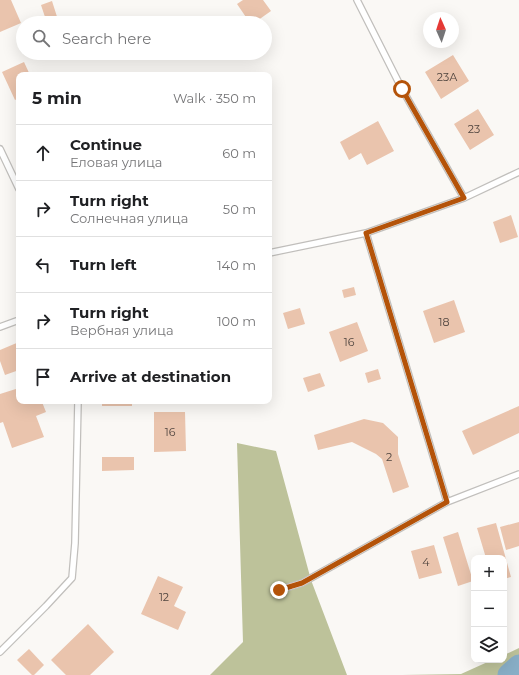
<!DOCTYPE html>
<html lang="en">
<head>
<meta charset="utf-8">
<style>
	body { margin:0; font-family:Montserrat,sans-serif; background:#f2f2f2; color:#202124 }
	.controls { position:absolute; right:12px; bottom:12px; display:grid; overflow:hidden; border-radius:8px; box-shadow:0 4px 16px #0002 }
	.controls button { width:36px; height:36px; display:grid; place-items:center; padding:0; border:0; border-bottom:1px solid #e0e0e0; background:#fff; color:#202124; font:20px sans-serif }
	.compass { position:absolute; left:423px; top:12px; width:36px; height:36px; border-radius:50%; background:#fff; box-shadow:0 4px 16px #0002; rotate:357deg }
	.stop { position:absolute; width:12px; height:12px; margin:-9px; border:3px solid #b45309; border-radius:50%; background:#fff }
	.stop.end { background:#b45309; border-color:#fff; box-shadow:0 1px 4px #0008 }
	.list { margin:0; padding:0; list-style:none }
	h2 { display:flex; justify-content:space-between; align-items:center; height:52px; margin:0; padding:0 16px; font-size:17px }
	h2 small { font-size:13px; font-weight:400; color:#757577 }
	.list li { display:grid; grid-template-columns:26px 1fr auto; gap:12px; align-items:center; box-sizing:border-box; height:56px; padding:0 16px; border-top:1px solid #e0e0e0 }
	.list b { display:block; font-size:15px; white-space:nowrap }
	.list p { margin:0; font-size:13px; white-space:nowrap; color:#757577 }
	.list em { font-size:13px; font-style:normal; color:#757577 }
	.icon { flex:none; width:22px; height:22px; fill:none; stroke:currentColor; stroke-width:2; stroke-linecap:round; stroke-linejoin:round }
	.map { position:relative; flex:none; width:519px; height:675px; overflow:hidden }
	.search { position:absolute; background:#fff; box-shadow:0 4px 16px #0002; left:16px; top:16px; width:256px; height:44px; display:flex; align-items:center; gap:10px; box-sizing:border-box; padding:0 14px; border-radius:22px; color:#757577; font-size:15px }
	.panel { position:absolute; background:#fff; box-shadow:0 4px 16px #0002; left:16px; top:72px; width:256px; height:332px; border-radius:8px }
	.map>svg:first-child { display:block }
	.forest { fill:#bdc29a }
	.lines { fill:none; stroke-linecap:round; stroke-linejoin:round }
	.river { stroke:#88aec6; stroke-width:23 }
	.building { fill:#eac4ad }
	.lane-casing { stroke:#c1bfbc; stroke-width:8 }
	.lane { stroke:#fff; stroke-width:5.5 }
	.route { stroke:#b45309; stroke-width:5 }
	.labels { text-anchor:middle; stroke-width:3; stroke-linejoin:round; paint-order:stroke }
	.number-label { font-size:11px; fill:#50453f }
</style>
</head>
<body>
<div class="map">
<svg width="519" height="675" viewBox="0 0 519 675">
	<rect width="100%" height="100%" fill="#faf8f5"/>
	<path class="forest" d="M 237,443 L 276,451 L 311,580 L 347,675 L 210,675 L 243,642 Z
		M 519,648 L 519,675 L 402,675 L 461,674 L 492,660 L 504,660 L 504,655 Z"/>
	<g class="lines">
		<path class="river" d="M 509,675 L 519,666"/>
	</g>
	<path class="building" d="M 0,0 L 11,0 L 21,23 L 0,32 Z
		M 243,0 L 263,0 L 271,11 L 254,23 L 250,23 L 237,4 Z
		M 52,1 L 59,23 L 47,23 L 41,5 Z
		M 453,55 L 469,81 L 441,99 L 425,72 Z
		M 24,62 L 30,75 L 19,75 L 19,98 L 15,100 L 2,72 Z
		M 478,109 L 494,135 L 470,150 L 454,124 Z
		M 378,121 L 394,151 L 367,165 L 361,153 L 349,160 L 340,142 Z
		M 511,215 L 518,237 L 500,243 L 493,222 Z
		M 354,287 L 356,295 L 344,298 L 342,290 Z
		M 454,300 L 465,332 L 434,343 L 423,311 Z
		M 300,308 L 305,324 L 288,329 L 283,313 Z
		M 357,322 L 368,351 L 340,362 L 329,332 Z
		M 19,342 L 19,370 L 5,375 L 0,361 L 0,350 Z
		M 378,369 L 381,379 L 368,383 L 365,373 Z
		M 320,373 L 325,386 L 308,392 L 303,378 Z
		M 19,388 L 19,401 L 45,401 L 42,402 L 46,412 L 36,416 L 44,437 L 12,448 L 3,422 L 0,423 L 0,394 Z
		M 102,401 L 132,401 L 132,406 L 102,406 Z
		M 519,406 L 519,433 L 473,455 L 462,431 Z
		M 154,412 L 185,412 L 186,451 L 154,452 Z
		M 364,419 L 383,423 L 398,437 L 398,454 L 409,487 L 393,493 L 382,459 L 376,454 L 352,442 L 318,450 L 314,435 Z
		M 102,457 L 134,457 L 134,470 L 102,471 Z
		M 519,522 L 519,546 L 506,550 L 500,527 Z
		M 496,523 L 511,577 L 504,579 L 504,558 L 486,558 L 477,528 Z
		M 458,532 L 473,581 L 458,586 L 443,537 Z
		M 434,545 L 442,573 L 419,579 L 411,551 Z
		M 158,576 L 183,587 L 174,606 L 186,612 L 178,630 L 141,614 Z
		M 88,624 L 114,652 L 90,675 L 66,675 L 51,660 Z
		M 29,649 L 44,665 L 34,675 L 32,675 L 17,660 Z"/>
	<g class="lines">
		<g class="lane-casing">
			<path id="lane" d="M 357,0 L 402,89 L 464,198
				M 0,149 L 19,189
				M 366,233 L 447,502
				M 269,253 L 366,233 L 464,198 L 519,172
				M 0,327 L 19,320
				M 279,590 L 302,583 L 447,502 L 519,474
				M 0,652 L 46,606 L 72,578 L 75,543 L 78,401"/>
		</g>
		<use href="#lane" class="lane"/>
	</g>
	<g class="lines">
		<path class="route" d="M 279,590 L 302,583 L 447,502 L 366,233 L 464,198 L 402,89"/>
	</g>
	<g class="labels">
		<g class="number-label">
			<text x="447" y="81">23А</text>
			<text x="474" y="133">23</text>
			<text x="444" y="326">18</text>
			<text x="349" y="346">16</text>
			<text x="170" y="436">16</text>
			<text x="389" y="461">2</text>
			<text x="426" y="566">4</text>
			<text x="164" y="601">12</text>
		</g>
	</g>
</svg>
<div class="controls">
<button>+</button>
<button>−</button>
<button><svg class="icon" aria-label="layers" viewBox="0 0 24 24"><path d="M12 4l9 5-9 5-9-5zM3 14l9 5 9-5"/></svg></button>
</div>
<svg class="compass" viewBox="-18 -18 36 36"><path d="M0-13l5 13h-10z" fill="#e53935"/><path d="M0 13l5-13h-10z" fill="#757577"/></svg>
<div class="stop" style="left:402px;top:89px"></div>
<div class="stop end" style="left:279px;top:590px"></div>
<div class="search"><svg class="icon" aria-label="search" viewBox="0 0 24 24"><circle cx="10" cy="10" r="6"/><path d="M15 15l6 6"/></svg>Search here</div>
<section class="panel">
<h2>5 min<small>Walk · 350 m</small></h2>
<ul class="list">
<li><svg class="icon" aria-label="ahead" viewBox="0 0 24 24"><path d="M12 20V5M6 11l6-6 6 6"/></svg><div><b>Continue</b><p>Еловая улица</p></div><em>60 m</em></li>
<li><svg class="icon" aria-label="right" viewBox="0 0 24 24"><path d="M7 20v-9h11M14 6l5 5-5 5"/></svg><div><b>Turn right</b><p>Солнечная улица</p></div><em>50 m</em></li>
<li><svg class="icon" aria-label="left" viewBox="0 0 24 24"><path d="M17 20v-9H6M10 6l-5 5 5 5"/></svg><div><b>Turn left</b></div><em>140 m</em></li>
<li><svg class="icon" aria-label="right" viewBox="0 0 24 24"><path d="M7 20v-9h11M14 6l5 5-5 5"/></svg><div><b>Turn right</b><p>Вербная улица</p></div><em>100 m</em></li>
<li><svg class="icon" aria-label="arrive" viewBox="0 0 24 24"><path d="M6 21V4h12l-3 4 3 4H6"/></svg><div><b>Arrive at destination</b></div></li>
</ul>
</section>
</div>
</body>
</html>
